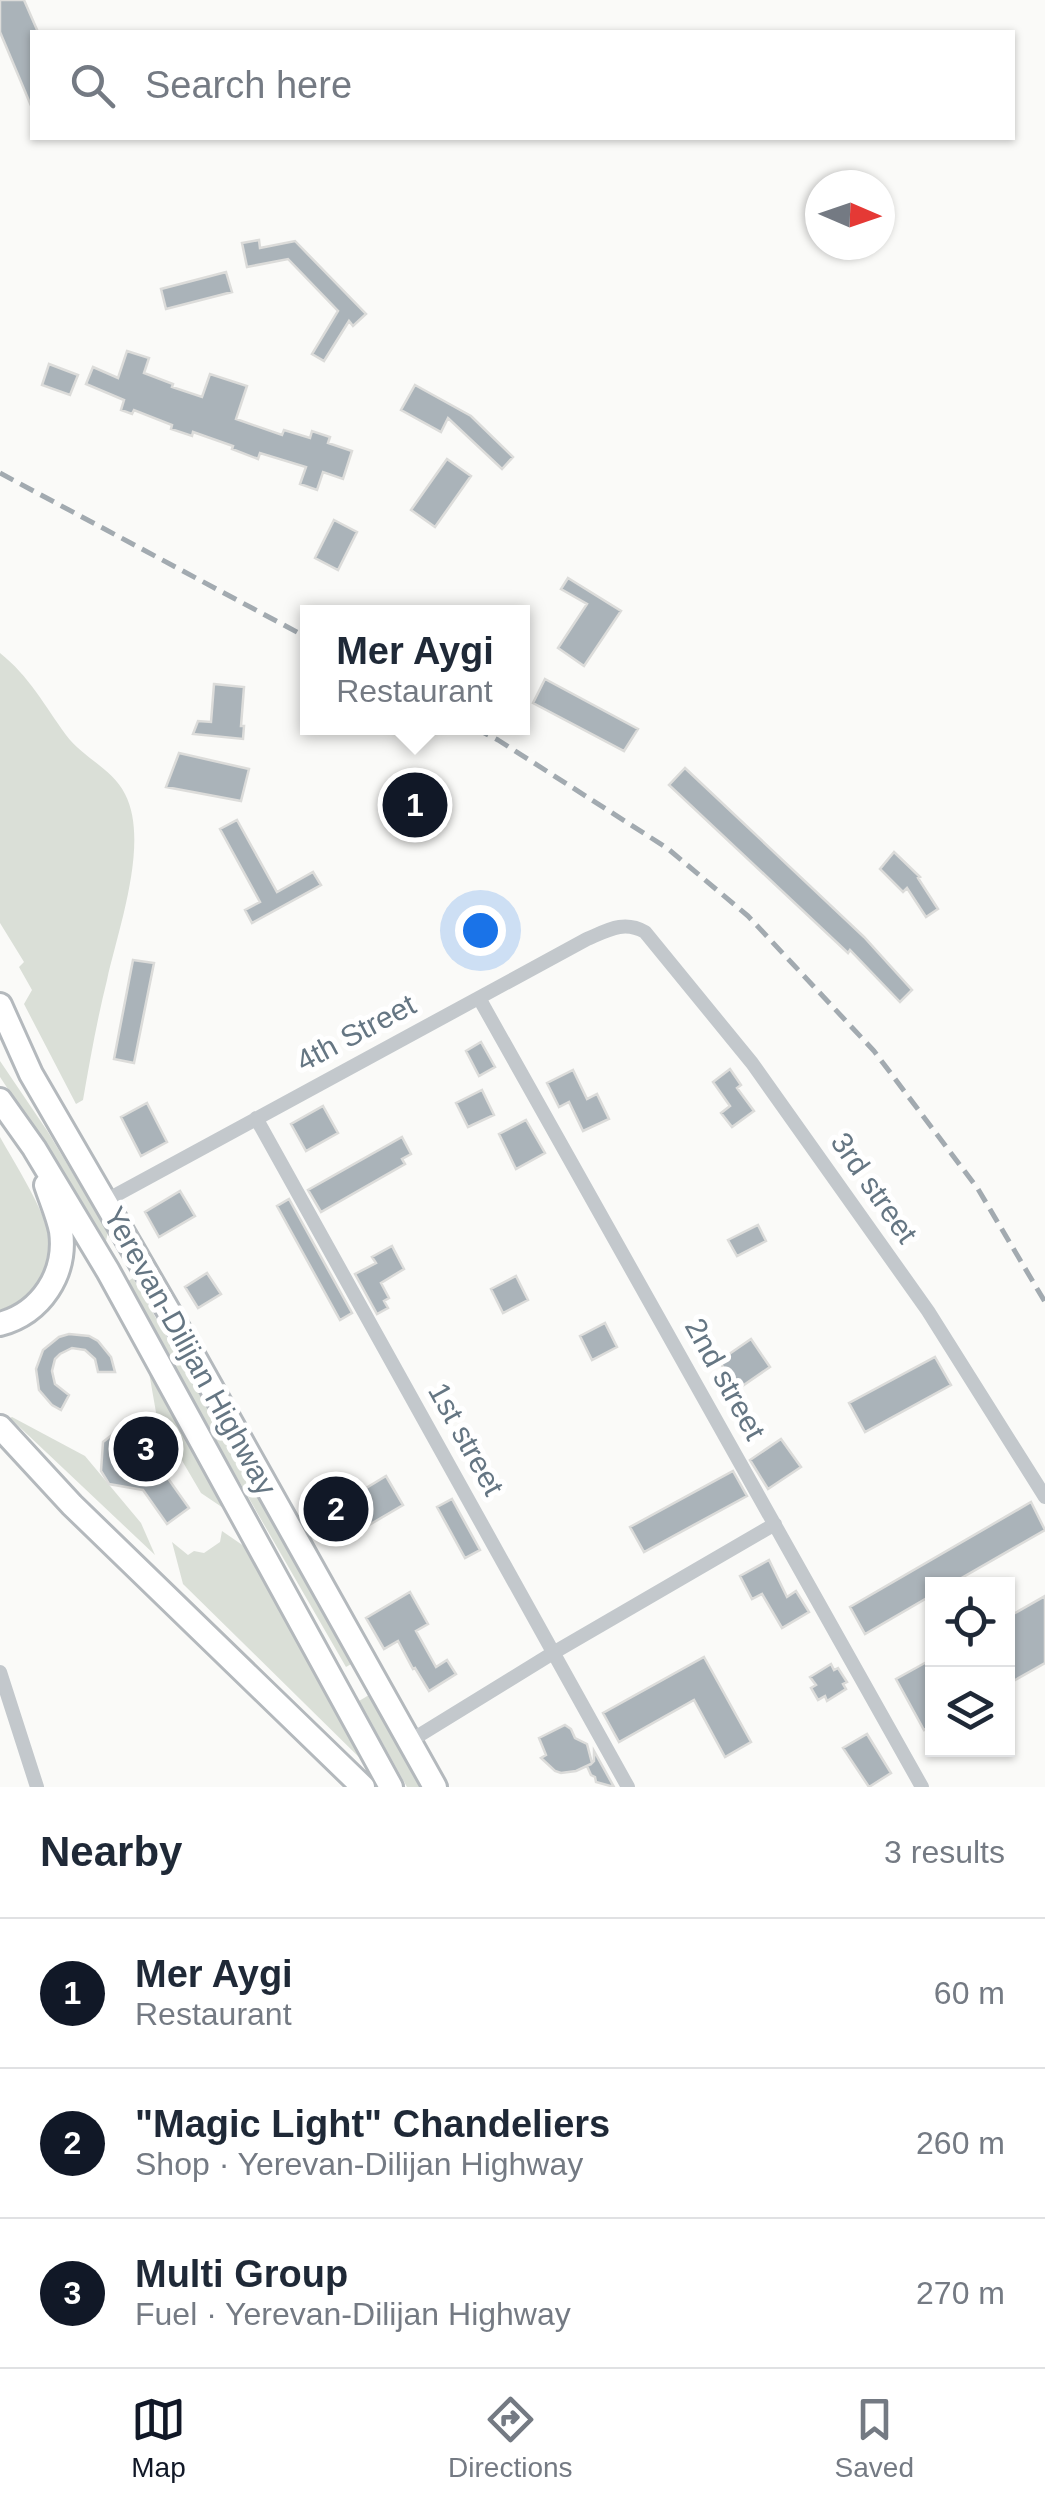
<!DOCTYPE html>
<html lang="en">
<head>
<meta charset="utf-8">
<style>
	body { margin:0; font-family:Helvetica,sans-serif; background:#f6f6f7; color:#1f2937 }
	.controls { position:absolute; right:30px; bottom:30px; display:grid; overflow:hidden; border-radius:0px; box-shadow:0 2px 8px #0004 }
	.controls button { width:90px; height:90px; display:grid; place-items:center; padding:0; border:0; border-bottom:2px solid #e0e1e3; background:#fff; color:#1f2937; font:50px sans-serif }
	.compass { position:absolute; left:805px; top:170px; width:90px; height:90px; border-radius:50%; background:#fff; box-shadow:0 2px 8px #0004; rotate:92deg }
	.you { position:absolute; left:480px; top:930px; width:35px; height:35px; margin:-25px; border:8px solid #fff; border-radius:50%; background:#1a73e8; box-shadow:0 0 0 15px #1a73e833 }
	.badge { display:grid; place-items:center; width:65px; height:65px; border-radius:50%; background:#111827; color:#fff; font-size:32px; font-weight:700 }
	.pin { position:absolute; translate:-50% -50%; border:5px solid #fff; box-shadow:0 2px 10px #0006 }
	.popup { position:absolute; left:300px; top:605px; width:230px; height:130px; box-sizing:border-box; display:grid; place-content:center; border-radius:0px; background:#fff; filter:drop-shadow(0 2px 8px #0005); font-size:32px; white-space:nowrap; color:#747a83 }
	.popup b { font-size:38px; color:#1f2937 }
	.popup::after { content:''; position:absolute; left:50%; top:100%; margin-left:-20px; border:20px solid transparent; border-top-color:#fff }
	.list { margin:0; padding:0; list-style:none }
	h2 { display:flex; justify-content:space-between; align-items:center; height:130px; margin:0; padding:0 40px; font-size:42px }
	h2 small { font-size:32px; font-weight:400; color:#747a83 }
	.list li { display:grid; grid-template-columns:65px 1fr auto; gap:30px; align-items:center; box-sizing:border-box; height:150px; padding:0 40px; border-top:2px solid #e0e1e3 }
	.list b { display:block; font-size:38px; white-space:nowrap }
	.list p { margin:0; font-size:32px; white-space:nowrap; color:#747a83 }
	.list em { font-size:32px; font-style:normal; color:#747a83 }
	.icon { flex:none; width:55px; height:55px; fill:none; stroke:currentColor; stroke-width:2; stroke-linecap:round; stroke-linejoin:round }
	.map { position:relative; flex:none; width:1045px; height:1787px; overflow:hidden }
	.search { position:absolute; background:#fff; box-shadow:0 2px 8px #0004; left:30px; right:30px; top:30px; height:110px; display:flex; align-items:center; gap:25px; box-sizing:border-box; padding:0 35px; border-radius:0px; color:#747a83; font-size:38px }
	.sheet { height:580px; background:#fff }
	nav { display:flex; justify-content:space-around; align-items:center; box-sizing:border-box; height:140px; border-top:2px solid #e0e1e3; background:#fff; font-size:28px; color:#747a83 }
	nav a { display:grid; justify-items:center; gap:5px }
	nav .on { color:#111827 }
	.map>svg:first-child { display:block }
	.green { fill:#dadfd7 }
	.building { fill:#aab3b9; stroke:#dcdcda; stroke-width:2.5 }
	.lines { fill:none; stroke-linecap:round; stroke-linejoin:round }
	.trunk-casing { stroke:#b4b9bd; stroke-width:28 }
	.minor { stroke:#c3c8cc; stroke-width:14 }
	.trunk { stroke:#fff; stroke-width:22 }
	.rail { stroke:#a2aab0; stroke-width:5; stroke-dasharray:15 8; stroke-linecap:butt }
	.labels { text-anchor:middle; stroke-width:10; stroke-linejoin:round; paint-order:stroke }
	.street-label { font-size:30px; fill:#657683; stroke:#fff }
</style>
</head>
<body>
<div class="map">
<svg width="1045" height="1787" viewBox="0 0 1045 1787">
	<rect width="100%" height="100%" fill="#fafaf8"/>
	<path class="green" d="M 0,653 C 29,676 45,706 66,735 C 83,758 112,768 125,794 C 150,842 118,930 107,980 C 97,1020 90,1060 83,1100 L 76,1104 L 24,1004 L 32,990 L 19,967 L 24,962 L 0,923 Z
		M 0,1061 L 48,1132 L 108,1232 L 106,1241 L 100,1239 L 72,1186 L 0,1077 Z
		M 0,1137 C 14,1162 45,1211 50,1238 C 56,1274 32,1299 0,1310 Z
		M 133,1278 L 353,1663 L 346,1667 L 125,1283 Z
		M 147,1361 L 238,1518 L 201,1493 L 157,1418 Z
		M 12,1417 L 85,1456 L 141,1523 L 155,1555 L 10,1418 Z
		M 222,1531 L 254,1553 L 368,1766 L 183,1584 L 172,1542 L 188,1555 L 194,1551 L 204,1553 L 220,1542 Z
		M 369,1695 L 420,1787 L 407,1787 L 359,1701 Z"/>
	<path class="building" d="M 0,0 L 24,0 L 38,32 L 32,32 L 32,108 L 0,32 Z
		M 259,240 L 260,248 L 295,241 L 366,314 L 353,326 L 349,321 L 324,361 L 312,354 L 338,311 L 288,259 L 247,267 L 242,243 Z
		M 226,272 L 232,292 L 166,309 L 161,289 Z
		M 127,351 L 149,358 L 144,373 L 173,384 L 172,387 L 202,397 L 210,374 L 247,386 L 236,419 L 282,435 L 284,430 L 310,438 L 312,431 L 330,437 L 328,443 L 352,451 L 343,479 L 323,472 L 317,490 L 300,484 L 306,467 L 260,453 L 258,459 L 232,449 L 233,446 L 193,432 L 192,436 L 171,429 L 172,425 L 134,410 L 132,414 L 121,410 L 124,400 L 86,384 L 93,367 L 118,378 Z
		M 49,364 L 78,375 L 70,395 L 42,385 Z
		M 415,385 L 471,416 L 513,457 L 502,469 L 448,418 L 441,432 L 401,410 Z
		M 447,459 L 471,476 L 435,527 L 411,510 Z
		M 334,520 L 357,532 L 338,570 L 315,558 Z
		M 568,578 L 621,611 L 584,666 L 558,648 L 587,604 L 561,589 Z
		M 545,679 L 638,729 L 624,751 L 533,703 Z
		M 214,684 L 244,687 L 241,726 L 244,726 L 243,739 L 193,734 L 198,721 L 211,722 Z
		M 179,753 L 249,769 L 241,801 L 166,787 Z
		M 685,768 L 864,937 L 912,990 L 900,1002 L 850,950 L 848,953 L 669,785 Z
		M 413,776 L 444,804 L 417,834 L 386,806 Z
		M 237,820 L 277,892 L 313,872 L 321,885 L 252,923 L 245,910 L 260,902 L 220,829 Z
		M 894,852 L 920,877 L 918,878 L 938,909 L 926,917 L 907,888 L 903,892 L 880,869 Z
		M 133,960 L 154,963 L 134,1063 L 114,1059 Z
		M 481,1042 L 495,1067 L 479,1076 L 466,1051 Z
		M 730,1069 L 741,1085 L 737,1088 L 754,1111 L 732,1127 L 721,1113 L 730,1106 L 713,1082 Z
		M 573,1070 L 587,1099 L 597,1094 L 609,1119 L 583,1131 L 569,1102 L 559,1107 L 547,1083 Z
		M 482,1090 L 494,1115 L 468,1127 L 456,1103 Z
		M 147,1103 L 167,1142 L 141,1156 L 121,1117 Z
		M 323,1106 L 338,1133 L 306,1151 L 291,1124 Z
		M 526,1120 L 545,1153 L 516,1169 L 499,1134 Z
		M 402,1137 L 411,1154 L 402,1159 L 405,1164 L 321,1212 L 308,1190 Z
		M 180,1191 L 195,1216 L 159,1237 L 145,1212 Z
		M 289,1199 L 352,1313 L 340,1320 L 277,1206 Z
		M 758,1225 L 766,1241 L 737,1256 L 728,1240 Z
		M 392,1246 L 404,1269 L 381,1283 L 389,1298 L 384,1301 L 388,1308 L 377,1314 L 355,1274 L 376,1263 L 372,1257 Z
		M 207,1273 L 221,1294 L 198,1308 L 185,1287 Z
		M 516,1276 L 528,1300 L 503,1313 L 491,1289 Z
		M 605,1323 L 617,1347 L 592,1360 L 580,1336 Z
		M 69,1334 L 89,1336 L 98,1341 L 111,1357 L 115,1372 L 98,1372 L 95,1359 L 85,1350 L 72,1348 L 60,1354 L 55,1359 L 52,1371 L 55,1384 L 69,1395 L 61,1410 L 52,1405 L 39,1390 L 36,1369 L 43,1350 L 59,1337 Z
		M 751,1339 L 770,1367 L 738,1389 L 719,1361 Z
		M 935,1357 L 951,1385 L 865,1432 L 849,1403 Z
		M 126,1424 L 160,1434 L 167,1444 L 162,1470 L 189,1508 L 167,1524 L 143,1490 L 109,1484 L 101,1471 L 103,1442 Z
		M 781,1439 L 801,1467 L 768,1489 L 750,1460 Z
		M 733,1471 L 747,1496 L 644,1552 L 630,1527 Z
		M 386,1476 L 403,1505 L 347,1538 L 330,1510 Z
		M 452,1499 L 480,1550 L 465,1558 L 437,1507 Z
		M 1031,1502 L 1045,1530 L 951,1584 L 932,1584 L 932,1595 L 865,1634 L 850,1607 Z
		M 769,1560 L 787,1597 L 796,1591 L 809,1612 L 782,1628 L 762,1594 L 752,1599 L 740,1576 Z
		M 410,1592 L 428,1624 L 416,1631 L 436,1667 L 447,1660 L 456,1674 L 429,1691 L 415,1668 L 413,1669 L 398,1641 L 384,1649 L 366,1618 Z
		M 1045,1596 L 1045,1663 L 1008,1684 L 1008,1617 Z
		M 704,1657 L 751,1742 L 725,1757 L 694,1700 L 619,1742 L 603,1713 Z
		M 932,1659 L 932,1726 L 924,1730 L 896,1679 Z
		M 831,1664 L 834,1670 L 838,1668 L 847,1682 L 843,1684 L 846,1689 L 827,1701 L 825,1696 L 818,1700 L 811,1688 L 816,1685 L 810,1677 Z
		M 565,1725 L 571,1729 L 575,1738 L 587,1744 L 592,1763 L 594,1761 L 594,1751 L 614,1787 L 596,1782 L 595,1777 L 591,1775 L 587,1766 L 591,1764 L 576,1771 L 561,1773 L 555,1771 L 541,1758 L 546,1755 L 539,1738 Z
		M 867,1734 L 891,1773 L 869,1787 L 843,1748 Z"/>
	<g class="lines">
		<g class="trunk-casing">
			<path id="trunk" d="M 0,1005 L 31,1074 L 169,1312 L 435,1787
				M 0,1100 L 34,1148 L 108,1271 L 391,1787
				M 0,1324 C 41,1313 67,1274 61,1231 C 58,1216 51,1200 46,1185
				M 0,1427 L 72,1505 L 363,1787"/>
		</g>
		<path class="minor" d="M 479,998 L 922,1787
			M 256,1118 L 628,1787
			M 105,1201 L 587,939 C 608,930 624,920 645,932 L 752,1063 L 928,1311 L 1045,1497
			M 0,1672 L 37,1787
			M 410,1741 L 553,1653 L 775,1524"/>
		<use href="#trunk" class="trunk"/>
		<path class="rail" d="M 0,473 L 308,638
			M 475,728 L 498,740 L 667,848 L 748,916 L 874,1051 L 978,1189 L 1045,1302"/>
	</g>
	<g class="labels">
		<g class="street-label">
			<text transform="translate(356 1033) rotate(-28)" y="10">4th Street</text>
			<text transform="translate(874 1188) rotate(55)" y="10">3rd street</text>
			<text transform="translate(190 1351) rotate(61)" y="10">Yerevan-Dilijan Highway</text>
			<text transform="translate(725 1379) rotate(61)" y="10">2nd street</text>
			<text transform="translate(466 1439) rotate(61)" y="10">1st street</text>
		</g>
	</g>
</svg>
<div class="controls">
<button><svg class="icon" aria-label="locate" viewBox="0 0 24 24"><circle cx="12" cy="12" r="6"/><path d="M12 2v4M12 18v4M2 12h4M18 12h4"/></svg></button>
<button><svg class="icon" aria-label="layers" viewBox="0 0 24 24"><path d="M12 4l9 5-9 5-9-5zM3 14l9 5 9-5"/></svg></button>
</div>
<svg class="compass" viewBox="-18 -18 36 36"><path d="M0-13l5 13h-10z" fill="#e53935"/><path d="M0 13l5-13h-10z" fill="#747a83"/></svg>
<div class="you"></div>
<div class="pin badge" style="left:415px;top:805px">1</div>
<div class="popup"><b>Mer Aygi</b>Restaurant</div>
<div class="pin badge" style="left:336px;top:1509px">2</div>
<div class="pin badge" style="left:146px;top:1449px">3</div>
<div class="search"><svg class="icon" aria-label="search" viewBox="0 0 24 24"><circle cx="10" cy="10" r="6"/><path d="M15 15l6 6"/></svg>Search here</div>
</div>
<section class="sheet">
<h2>Nearby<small>3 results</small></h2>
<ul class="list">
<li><span class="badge">1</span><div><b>Mer Aygi</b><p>Restaurant</p></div><em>60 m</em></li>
<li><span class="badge">2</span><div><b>&quot;Magic Light&quot; Chandeliers</b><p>Shop · Yerevan-Dilijan Highway</p></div><em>260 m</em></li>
<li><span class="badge">3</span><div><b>Multi Group</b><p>Fuel · Yerevan-Dilijan Highway</p></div><em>270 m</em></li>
</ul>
</section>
<nav>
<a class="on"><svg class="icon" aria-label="map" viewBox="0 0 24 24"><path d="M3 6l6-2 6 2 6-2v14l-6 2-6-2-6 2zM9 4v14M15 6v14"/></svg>Map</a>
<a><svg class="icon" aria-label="directions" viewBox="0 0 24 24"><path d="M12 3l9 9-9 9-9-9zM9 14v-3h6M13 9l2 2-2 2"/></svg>Directions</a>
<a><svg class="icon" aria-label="saved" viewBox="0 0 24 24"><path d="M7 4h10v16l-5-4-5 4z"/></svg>Saved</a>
</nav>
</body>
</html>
